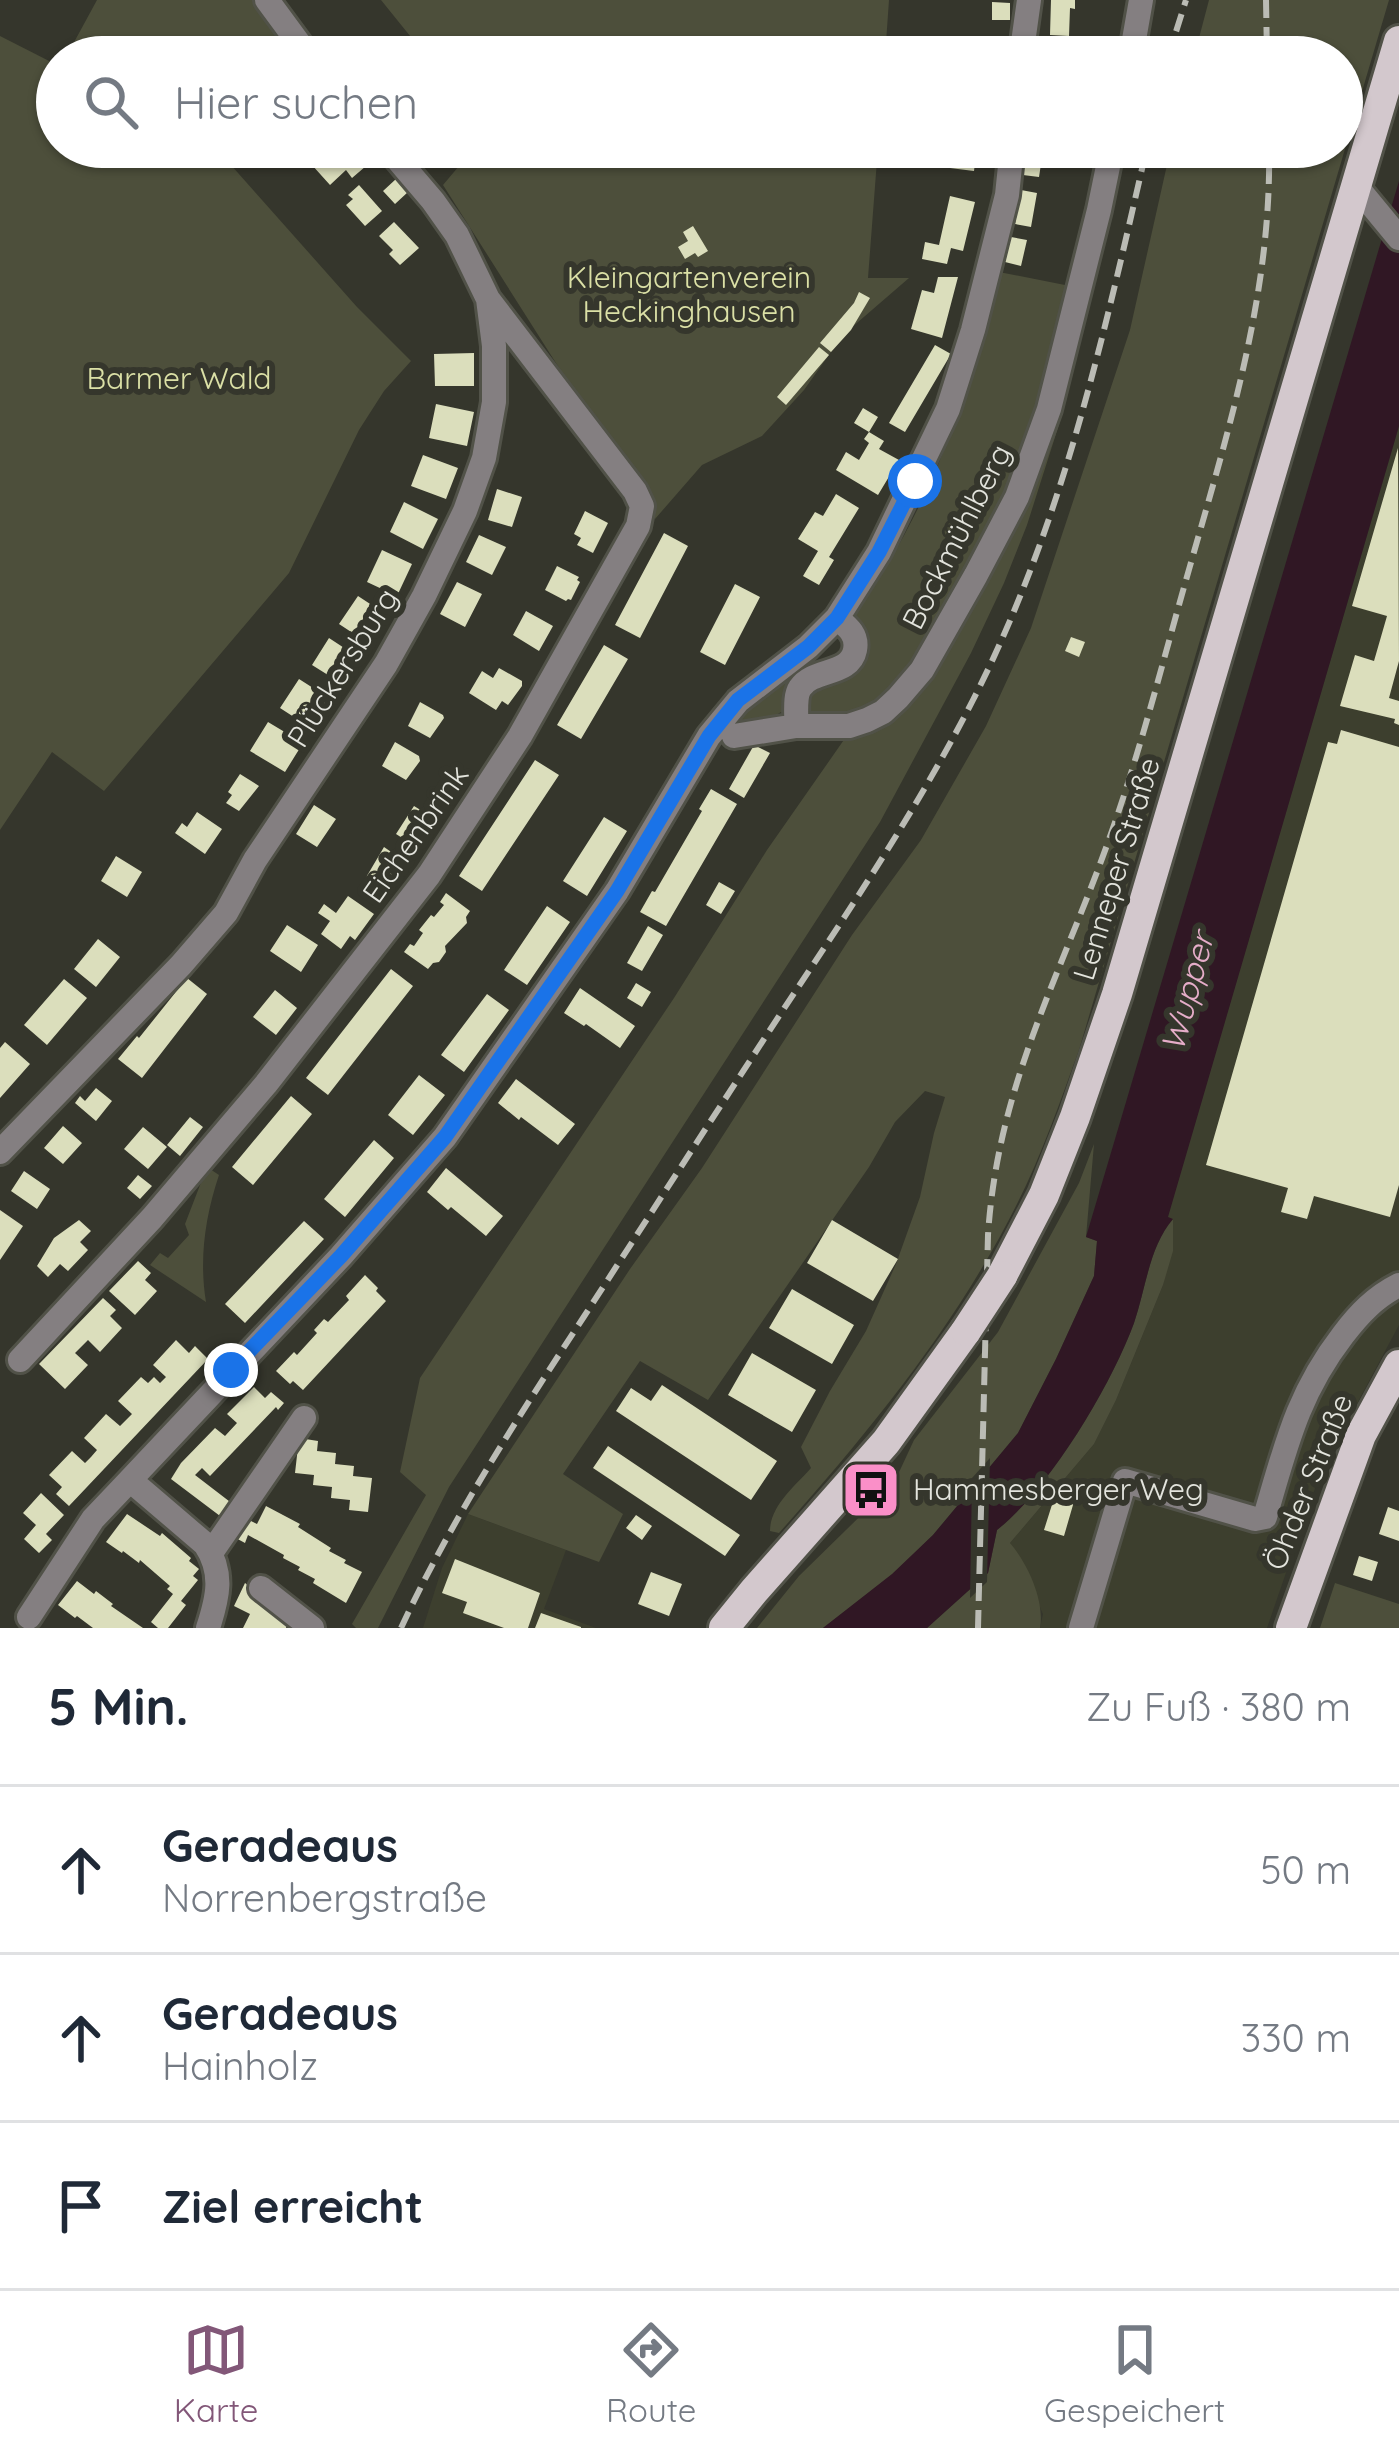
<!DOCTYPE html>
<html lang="de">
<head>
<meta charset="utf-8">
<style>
	body { margin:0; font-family:Quicksand,sans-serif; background:#f6f6f7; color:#1f2937 }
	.stop { position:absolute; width:36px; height:36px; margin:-27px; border:9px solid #1a73e8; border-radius:50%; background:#fff }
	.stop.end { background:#1a73e8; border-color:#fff; box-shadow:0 3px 12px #0008 }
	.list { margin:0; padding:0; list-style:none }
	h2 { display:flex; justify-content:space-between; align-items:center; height:156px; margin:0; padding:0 48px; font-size:51px }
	h2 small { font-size:39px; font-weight:400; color:#747a83 }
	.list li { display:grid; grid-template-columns:78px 1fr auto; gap:36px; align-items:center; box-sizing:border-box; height:168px; padding:0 48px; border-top:3px solid #e0e1e3 }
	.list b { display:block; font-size:45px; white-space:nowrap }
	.list p { margin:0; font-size:39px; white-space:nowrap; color:#747a83 }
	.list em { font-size:39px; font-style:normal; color:#747a83 }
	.icon { flex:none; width:66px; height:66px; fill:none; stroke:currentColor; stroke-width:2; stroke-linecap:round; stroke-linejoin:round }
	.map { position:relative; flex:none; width:1399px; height:1628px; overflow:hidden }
	.search { position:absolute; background:#fff; box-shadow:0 3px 9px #0004; left:36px; right:36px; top:36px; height:132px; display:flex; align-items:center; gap:30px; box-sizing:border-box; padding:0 42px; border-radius:66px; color:#747a83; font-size:45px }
	.sheet { height:660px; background:#fff }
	nav { display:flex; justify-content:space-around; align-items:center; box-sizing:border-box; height:168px; border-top:3px solid #e0e1e3; background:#fff; font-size:33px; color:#747a83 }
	nav a { display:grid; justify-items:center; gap:6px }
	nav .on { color:#825778 }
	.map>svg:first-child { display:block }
	.built { fill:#3d3f2e }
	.green { fill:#4d4f3b }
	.water { fill:#301724 }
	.pier { fill:#35362c }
	.building { fill:#dbdebc }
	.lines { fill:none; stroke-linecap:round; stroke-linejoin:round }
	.minor-casing { stroke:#515248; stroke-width:30 }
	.major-casing { stroke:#515248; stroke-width:36 }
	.minor { stroke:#847f81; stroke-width:24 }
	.major { stroke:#d3c8cd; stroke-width:30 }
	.rail { stroke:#bbbcb5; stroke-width:6; stroke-dasharray:18 9; stroke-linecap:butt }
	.major-bridge-casing { stroke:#515248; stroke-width:36; stroke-linecap:butt }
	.major-bridge { stroke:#d3c8cd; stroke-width:30 }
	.route { stroke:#1a73e8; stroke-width:15 }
	.labels { text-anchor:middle; stroke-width:12; stroke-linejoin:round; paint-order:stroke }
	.park-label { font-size:30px; fill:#dbe0a6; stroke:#35362c }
	.street-label { font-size:30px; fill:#e3e4dd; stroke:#35362c }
	.poi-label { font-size:30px; fill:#e3e4dd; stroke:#35362c; text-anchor:start }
	.water-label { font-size:33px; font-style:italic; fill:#e6adc9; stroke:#35362c }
</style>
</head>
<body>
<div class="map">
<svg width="1399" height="1628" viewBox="0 0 1399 1628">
	<rect width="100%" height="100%" fill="#35362c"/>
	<path class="built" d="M 1399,426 L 1399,1325 L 1321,1471 L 1267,1628 L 1040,1628 L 1043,1614 L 1010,1543 L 1094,1444 L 1116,1400 L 1163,1285 L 1167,1218 Z
		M 468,1514 L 566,1550 L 544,1609 L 596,1628 L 423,1628 L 442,1568 Z"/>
	<path class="green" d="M 97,0 L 253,0 L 287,45 L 275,57 L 66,57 Z
		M 381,0 L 889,0 L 885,57 L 427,57 Z
		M 1209,0 L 1389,0 L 1079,1050 C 1060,1102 1042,1154 1017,1204 C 956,1326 869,1432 779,1533 L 770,1531 C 770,1506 795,1486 811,1468 L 801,1447 L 830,1391 L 866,1331 L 896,1264 L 920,1197 L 934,1133 L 945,1097 L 925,1091 L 895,1122 L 869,1167 L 708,1400 L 640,1361 L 563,1474 L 623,1514 L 599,1562 L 468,1514 L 630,1269 L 702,1168 L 852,935 L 921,840 L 986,726 L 1031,628 L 1130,330 L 1171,147 L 1342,147 L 1342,57 L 1194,57 Z
		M 0,36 L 57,65 L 57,147 L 215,147 L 357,307 L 411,361 L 384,391 L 359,430 L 289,573 L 104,791 L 52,752 L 0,830 Z
		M 475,147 L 878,147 L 868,278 L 909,278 L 843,335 L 804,390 L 762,436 L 702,465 L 655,519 L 443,185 Z
		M 999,272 L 1075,287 L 1057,361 L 1009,490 L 916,667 L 866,713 L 812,717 L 803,709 L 811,689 L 837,682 L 856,671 L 854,619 L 857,611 C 931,506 970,395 999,272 Z
		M 1058,410 L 1063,412 L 1027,525 L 1004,583 L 971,653 L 880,822 L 449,1487 L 378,1628 L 356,1628 L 352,1624 L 426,1495 L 400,1472 L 420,1378 L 674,998 L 767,850 L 848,734 L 886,718 Z
		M 805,660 L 810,670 C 790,680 784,689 783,711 L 755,727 L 722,731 L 738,712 Z
		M 1094,1144 L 1086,1237 L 1097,1241 L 1094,1276 L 1056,1359 L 1018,1433 L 933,1535 L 893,1574 L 823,1628 L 757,1628 L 799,1576 L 894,1483 L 914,1440 L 998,1332 L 1079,1183 Z
		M 207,1167 L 219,1175 C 205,1217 199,1259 206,1302 L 150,1265 L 160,1253 L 168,1258 L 189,1235 L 185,1224 Z
		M 1173,1219 L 1173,1251 L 1163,1285 L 1116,1400 L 1094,1444 L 1010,1543 C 1028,1564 1045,1601 1040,1628 L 927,1628 L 988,1573 L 997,1530 C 1049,1489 1111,1386 1134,1323 C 1146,1288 1149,1247 1173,1219 Z
		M 1335,1583 L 1399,1604 L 1399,1628 L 1320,1628 Z"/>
	<path class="water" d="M 1399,181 L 1399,426 L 1168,1217 L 1173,1219 C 1149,1247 1146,1288 1134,1323 C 1111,1386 1049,1489 997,1530 L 988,1573 L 927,1628 L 823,1628 L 892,1574 L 933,1535 L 1018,1433 L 1056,1359 L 1094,1276 L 1097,1241 L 1086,1237 Z"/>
	<path class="pier" d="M 990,1458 L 987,1582 L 970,1598 L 972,1478 Z"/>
	<path class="building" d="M 1051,0 L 1075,0 L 1075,9 L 1070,8 L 1069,36 L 1050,35 Z
		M 992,2 L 1010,3 L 1010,20 L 992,20 Z
		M 961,38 L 985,39 L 983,57 L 959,57 Z
		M 333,147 L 339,147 L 353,164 L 367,153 L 373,160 L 352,178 L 346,170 L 330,185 L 312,165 Z
		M 415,147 L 451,147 L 431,165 Z
		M 953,147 L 977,147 L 974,171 L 950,168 Z
		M 1027,148 L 1043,151 L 1039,177 L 1023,175 Z
		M 396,179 L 408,192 L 395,204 L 383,191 Z
		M 359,185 L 382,211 L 365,226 L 346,205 L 353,199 L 348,195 Z
		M 1021,190 L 1037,193 L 1031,227 L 1015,224 Z
		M 950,196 L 975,202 L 963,251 L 951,248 L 947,264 L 922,259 L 925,242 L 939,245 Z
		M 394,222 L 419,248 L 400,265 L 389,254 L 393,250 L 379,236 Z
		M 693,226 L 708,251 L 698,257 L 695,253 L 685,259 L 678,247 L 688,241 L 683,232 Z
		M 1011,237 L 1027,240 L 1021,266 L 1005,262 Z
		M 938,277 L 958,277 L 942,338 L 911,329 L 922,290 L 934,293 Z
		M 859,292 L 870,298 L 851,330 L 831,352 L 820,343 L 854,303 Z
		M 935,345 L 951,354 L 905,432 L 889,423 Z
		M 819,347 L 829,355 L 786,405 L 777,397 Z
		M 474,353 L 474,386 L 435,386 L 434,354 Z
		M 436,404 L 474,412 L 467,446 L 429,438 Z
		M 863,408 L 878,417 L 869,432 L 854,423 Z
		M 869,432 L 884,441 L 879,449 L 899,460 L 878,495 L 836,470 L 846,452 L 859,460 L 869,443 L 864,439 Z
		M 1398,448 L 1399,661 L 1389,698 L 1399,701 L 1399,725 L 1394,723 L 1395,719 L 1340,706 L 1355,655 L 1374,661 L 1387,616 L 1352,606 Z
		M 423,455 L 458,468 L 446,499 L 411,486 Z
		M 497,489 L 522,497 L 512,527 L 488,520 Z
		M 836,494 L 859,508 L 829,557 L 834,560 L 819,585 L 803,576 L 818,551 L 798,539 L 815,512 L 823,516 Z
		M 404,502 L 438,519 L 423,549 L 390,532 Z
		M 585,511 L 608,523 L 593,553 L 577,545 L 581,538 L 574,534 Z
		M 664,533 L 688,546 L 640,638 L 615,625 Z
		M 479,535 L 506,547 L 492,575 L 466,562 Z
		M 382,550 L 412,564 L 397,596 L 367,582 Z
		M 557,566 L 579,577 L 577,580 L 580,582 L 571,600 L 568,599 L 566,601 L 545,590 Z
		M 457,582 L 482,594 L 465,627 L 440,614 Z
		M 735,584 L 760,597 L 725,665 L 700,652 Z
		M 358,596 L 390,617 L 371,645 L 339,624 Z
		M 526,611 L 553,626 L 539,651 L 513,635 Z
		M 1071,637 L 1085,642 L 1079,657 L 1065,651 Z
		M 329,638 L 361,659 L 344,685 L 312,665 Z
		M 604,645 L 628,659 L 581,739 L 557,725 Z
		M 499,668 L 522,681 L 522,686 L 508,705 L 502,701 L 496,710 L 469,693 L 482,671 L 493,678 Z
		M 299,679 L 332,700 L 314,730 L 280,708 Z
		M 420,702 L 443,715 L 444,718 L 430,738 L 408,726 Z
		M 268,722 L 303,743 L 285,772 L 250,751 Z
		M 1341,730 L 1399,747 L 1399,1185 L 1390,1217 L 1314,1196 L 1307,1219 L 1281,1212 L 1288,1188 L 1206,1165 L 1328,742 L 1337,744 Z
		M 395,742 L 419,756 L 420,761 L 406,780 L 382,766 Z
		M 754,745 L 770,753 L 744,798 L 729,789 Z
		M 535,760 L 559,775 L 482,891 L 459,876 Z
		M 240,774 L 259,786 L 239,811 L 226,803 L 232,795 L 228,792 Z
		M 711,789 L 737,804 L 666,926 L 640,912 L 652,891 L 655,892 L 702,811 L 699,809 Z
		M 314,805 L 336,819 L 317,847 L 296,834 Z
		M 414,806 L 440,822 L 421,850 L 396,834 Z
		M 197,812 L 222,829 L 205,854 L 175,833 L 182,823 L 187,827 Z
		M 604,817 L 627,831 L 587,896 L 563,881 Z
		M 384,847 L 410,865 L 393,890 L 389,887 L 378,905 L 358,891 Z
		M 116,856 L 142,872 L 127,897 L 101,881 Z
		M 719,882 L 735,891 L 721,914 L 706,905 Z
		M 446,893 L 470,911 L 466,917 L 467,923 L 445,946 L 446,952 L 439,962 L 433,963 L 428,969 L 404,952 L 410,944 L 414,946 L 423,933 L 419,930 L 431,915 L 434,917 L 444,905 L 440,902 Z
		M 348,896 L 374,914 L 355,940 L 350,936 L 341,949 L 321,934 L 330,921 L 318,913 L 324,904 L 336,913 Z
		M 547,906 L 570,922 L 527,985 L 504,970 Z
		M 287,925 L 318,945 L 301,972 L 270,951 Z
		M 648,926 L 663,935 L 642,971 L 627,963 Z
		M 98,939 L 120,957 L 96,987 L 74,969 Z
		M 391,969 L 413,986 L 328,1095 L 306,1078 Z
		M 187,978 L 207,994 L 142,1078 L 118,1059 L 137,1036 L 139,1038 Z
		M 64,979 L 87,998 L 47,1045 L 24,1025 Z
		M 636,983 L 651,992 L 642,1007 L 627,998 Z
		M 580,988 L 635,1026 L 620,1048 L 586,1024 L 584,1026 L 564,1013 Z
		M 275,990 L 297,1008 L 276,1035 L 253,1017 Z
		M 487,994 L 509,1010 L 464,1072 L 441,1055 Z
		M 5,1042 L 30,1064 L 0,1098 L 0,1048 Z
		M 419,1075 L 445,1095 L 413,1135 L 388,1115 Z
		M 516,1079 L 575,1124 L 558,1145 L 521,1117 L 519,1120 L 498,1103 Z
		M 96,1088 L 112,1101 L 96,1121 L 75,1103 L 80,1096 L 85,1101 Z
		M 291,1096 L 312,1114 L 253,1185 L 232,1167 Z
		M 190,1117 L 203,1127 L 180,1156 L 167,1145 Z
		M 63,1126 L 82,1143 L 63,1164 L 44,1148 Z
		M 143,1127 L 167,1147 L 148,1169 L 124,1149 Z
		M 374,1140 L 394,1158 L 345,1217 L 324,1199 Z
		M 446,1168 L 503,1216 L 486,1236 L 451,1207 L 448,1210 L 427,1192 Z
		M 24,1171 L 50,1189 L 37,1209 L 11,1191 Z
		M 138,1175 L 152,1186 L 140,1199 L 127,1188 Z
		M 0,1210 L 23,1226 L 0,1260 Z
		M 79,1220 L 91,1231 L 80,1242 L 88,1250 L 68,1271 L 60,1264 L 48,1277 L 37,1266 L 54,1238 Z
		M 832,1220 L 898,1259 L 873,1301 L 807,1263 Z
		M 304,1221 L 324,1239 L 245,1323 L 225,1304 Z
		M 138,1261 L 151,1273 L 145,1280 L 157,1291 L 135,1315 L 109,1291 Z
		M 365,1275 L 378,1288 L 376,1291 L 386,1301 L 303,1390 L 293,1381 L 290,1384 L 276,1371 L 294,1352 L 297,1355 L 317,1333 L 314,1330 L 324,1319 L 328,1322 L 349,1300 L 346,1296 Z
		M 792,1289 L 854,1325 L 832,1364 L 769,1328 Z
		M 103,1298 L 116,1310 L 110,1316 L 122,1328 L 100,1352 L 88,1340 L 75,1353 L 88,1365 L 65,1389 L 39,1364 Z
		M 176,1340 L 189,1353 L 195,1346 L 208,1359 L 69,1506 L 56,1494 L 62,1487 L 49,1475 L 72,1451 L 85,1463 L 91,1457 L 97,1450 L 84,1438 L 106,1414 L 120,1426 L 132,1414 L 118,1401 L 141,1377 L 148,1383 L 154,1377 L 160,1383 L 166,1377 L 153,1365 Z
		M 752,1353 L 816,1390 L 792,1432 L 728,1395 Z
		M 662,1385 L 777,1461 L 751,1500 L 616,1411 L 631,1388 L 651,1401 Z
		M 254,1387 L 265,1398 L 271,1392 L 284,1403 L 278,1410 L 276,1407 L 210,1476 L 202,1468 L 195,1475 L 238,1508 L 228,1522 L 171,1479 L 181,1463 L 215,1428 L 225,1436 L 237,1423 L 227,1414 Z
		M 299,1438 L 318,1441 L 317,1451 L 336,1453 L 335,1464 L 354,1466 L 353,1476 L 372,1478 L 368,1512 L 349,1510 L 350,1500 L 331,1498 L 332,1487 L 313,1485 L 314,1475 L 295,1473 Z
		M 608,1446 L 740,1535 L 725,1556 L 593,1468 Z
		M 1056,1492 L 1075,1498 L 1064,1536 L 1044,1530 Z
		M 41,1493 L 64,1515 L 46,1534 L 52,1540 L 39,1553 L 24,1539 L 36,1525 L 23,1513 Z
		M 266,1506 L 300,1524 L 298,1527 L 331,1548 L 329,1551 L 346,1560 L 344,1563 L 362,1572 L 346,1603 L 313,1583 L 315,1579 L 298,1570 L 300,1567 L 283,1558 L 284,1555 L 248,1535 L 245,1543 L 232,1536 L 245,1518 L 257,1524 Z
		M 1388,1507 L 1399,1511 L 1399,1541 L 1379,1534 Z
		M 127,1514 L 160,1536 L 162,1533 L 191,1558 L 189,1561 L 199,1569 L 193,1576 L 198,1580 L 181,1601 L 186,1605 L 168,1628 L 158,1628 L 151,1622 L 173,1594 L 167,1589 L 170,1586 L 140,1560 L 139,1563 L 123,1551 L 122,1553 L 106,1542 Z
		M 636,1515 L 652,1526 L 642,1540 L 626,1528 Z
		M 1359,1556 L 1378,1562 L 1372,1581 L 1353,1575 Z
		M 455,1559 L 540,1593 L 528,1628 L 504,1628 L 463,1613 L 467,1602 L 442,1593 Z
		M 651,1572 L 682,1584 L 669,1616 L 638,1604 Z
		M 77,1581 L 94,1594 L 96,1591 L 113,1604 L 111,1606 L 143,1628 L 93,1628 L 77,1616 L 75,1618 L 58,1605 Z
		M 245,1583 L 259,1594 L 255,1602 L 288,1622 L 286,1628 L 243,1628 L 250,1614 L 234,1606 Z
		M 541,1613 L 581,1627 L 581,1628 L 535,1628 Z"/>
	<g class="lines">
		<g class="minor-casing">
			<path id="minor" d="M 267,0 L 309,57
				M 1021,57 L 1029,0
				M 1131,57 L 1141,0
				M 1356,186 L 1399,238
				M 796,726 C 797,715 794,697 800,688 C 813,668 850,676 855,650 C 858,635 848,627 837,618
				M 734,736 L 796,726 L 849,726 L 867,720 L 883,712 L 898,698 L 922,670 L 976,575 L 1017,497 L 1049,409 L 1099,210 L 1112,147
				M 0,1152 L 181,965 L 226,913 L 255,860 L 386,664 L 424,596 L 465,511 L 484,458 L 494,402 L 494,346 L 488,299 L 457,235 L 433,201 L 387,147
				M 20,1360 L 152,1218 L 266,1084 L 429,875 L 520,736 L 638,526 L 642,506 L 635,491 L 488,299
				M 211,1553 L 304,1418
				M 261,1588 L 312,1628
				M 29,1617 L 93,1519 L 130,1480
				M 208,1628 C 218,1597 224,1573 205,1544 L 130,1480 L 341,1256 L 445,1137 L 617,891 L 709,736 L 738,701 L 808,647 L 837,618 L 879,552 L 948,409 L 973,330 L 1007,195 L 1012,147
				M 1081,1628 L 1125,1481 L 1255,1519 L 1265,1517 C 1286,1446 1297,1395 1343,1335 C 1359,1314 1375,1297 1399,1285"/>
		</g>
		<g class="major-casing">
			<path id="major" d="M 1002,1276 L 1044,1195 L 1075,1117 L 1117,994 L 1399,41
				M 724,1628 L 754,1591 L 886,1442 L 966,1331
				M 1291,1628 L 1361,1435 L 1399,1365"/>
		</g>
		<use href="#minor" class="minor"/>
		<use href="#major" class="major"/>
		<path class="rail" d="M 1266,0 L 1267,57
			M 1168,57 L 1186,0
			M 401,1628 C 452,1518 519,1416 585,1315 C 651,1213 717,1111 783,1010 C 850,909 918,808 973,700 C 1063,523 1103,339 1147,147
			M 978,1628 L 988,1235 C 998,1081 1064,970 1113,828 C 1143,742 1165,653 1190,566 C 1229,429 1272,291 1269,147"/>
		<g class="major-bridge-casing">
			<path id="major-bridge" d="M 966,1331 L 1002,1276"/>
		</g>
		<use href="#major-bridge" class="major-bridge"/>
	</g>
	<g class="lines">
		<path class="route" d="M 231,1370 L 341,1256 L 445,1137 L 617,891 L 709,736 L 738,700 L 808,647 L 837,618 L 879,552 L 915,481"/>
	</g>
	<defs>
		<g id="bus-square" transform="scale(3)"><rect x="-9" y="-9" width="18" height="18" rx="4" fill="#fa8fc8" stroke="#35362c"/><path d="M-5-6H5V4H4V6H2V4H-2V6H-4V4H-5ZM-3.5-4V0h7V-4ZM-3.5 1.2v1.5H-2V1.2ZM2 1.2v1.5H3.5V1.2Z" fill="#111"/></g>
	</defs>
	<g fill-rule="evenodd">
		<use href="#bus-square" x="871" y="1490"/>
	</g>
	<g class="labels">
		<g class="park-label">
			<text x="689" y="288">Kleingartenverein<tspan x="689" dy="34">Heckinghausen</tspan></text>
			<text x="179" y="389">Barmer Wald</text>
		</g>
		<g class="street-label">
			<text transform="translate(957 537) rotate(-63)" y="10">Bockmühlberg</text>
			<text transform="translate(343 668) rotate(-58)" y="10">Plückersburg</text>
			<text transform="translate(416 834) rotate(-55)" y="10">Eichenbrink</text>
			<text transform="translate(1117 869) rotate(-73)" y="10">Lenneper Straße</text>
			<text transform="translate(1309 1482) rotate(-68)" y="10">Öhder Straße</text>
		</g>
		<g class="poi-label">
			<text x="913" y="1500">Hammesberger Weg</text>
		</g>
		<g class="water-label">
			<text transform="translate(1187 992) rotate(-75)" y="12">Wupper</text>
		</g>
	</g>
</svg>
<div class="stop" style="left:915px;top:481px"></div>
<div class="stop end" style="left:231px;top:1370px"></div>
<div class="search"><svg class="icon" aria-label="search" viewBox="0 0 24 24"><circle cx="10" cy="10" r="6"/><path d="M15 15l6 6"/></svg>Hier suchen</div>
</div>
<section class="sheet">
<h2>5 Min.<small>Zu Fuß · 380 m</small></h2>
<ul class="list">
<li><svg class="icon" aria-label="ahead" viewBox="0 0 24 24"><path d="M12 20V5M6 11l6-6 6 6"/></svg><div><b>Geradeaus</b><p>Norrenbergstraße</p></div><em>50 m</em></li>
<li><svg class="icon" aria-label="ahead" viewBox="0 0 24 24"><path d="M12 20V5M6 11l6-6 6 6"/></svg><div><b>Geradeaus</b><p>Hainholz</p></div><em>330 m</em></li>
<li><svg class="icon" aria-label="arrive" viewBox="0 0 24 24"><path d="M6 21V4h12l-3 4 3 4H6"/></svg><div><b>Ziel erreicht</b></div></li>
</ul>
</section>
<nav>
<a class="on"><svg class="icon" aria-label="map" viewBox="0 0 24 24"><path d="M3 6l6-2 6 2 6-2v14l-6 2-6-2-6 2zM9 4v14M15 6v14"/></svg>Karte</a>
<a><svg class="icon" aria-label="directions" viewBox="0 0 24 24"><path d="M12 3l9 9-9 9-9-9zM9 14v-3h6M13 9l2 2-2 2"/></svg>Route</a>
<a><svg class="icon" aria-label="saved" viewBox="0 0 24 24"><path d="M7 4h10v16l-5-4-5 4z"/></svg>Gespeichert</a>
</nav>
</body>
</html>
